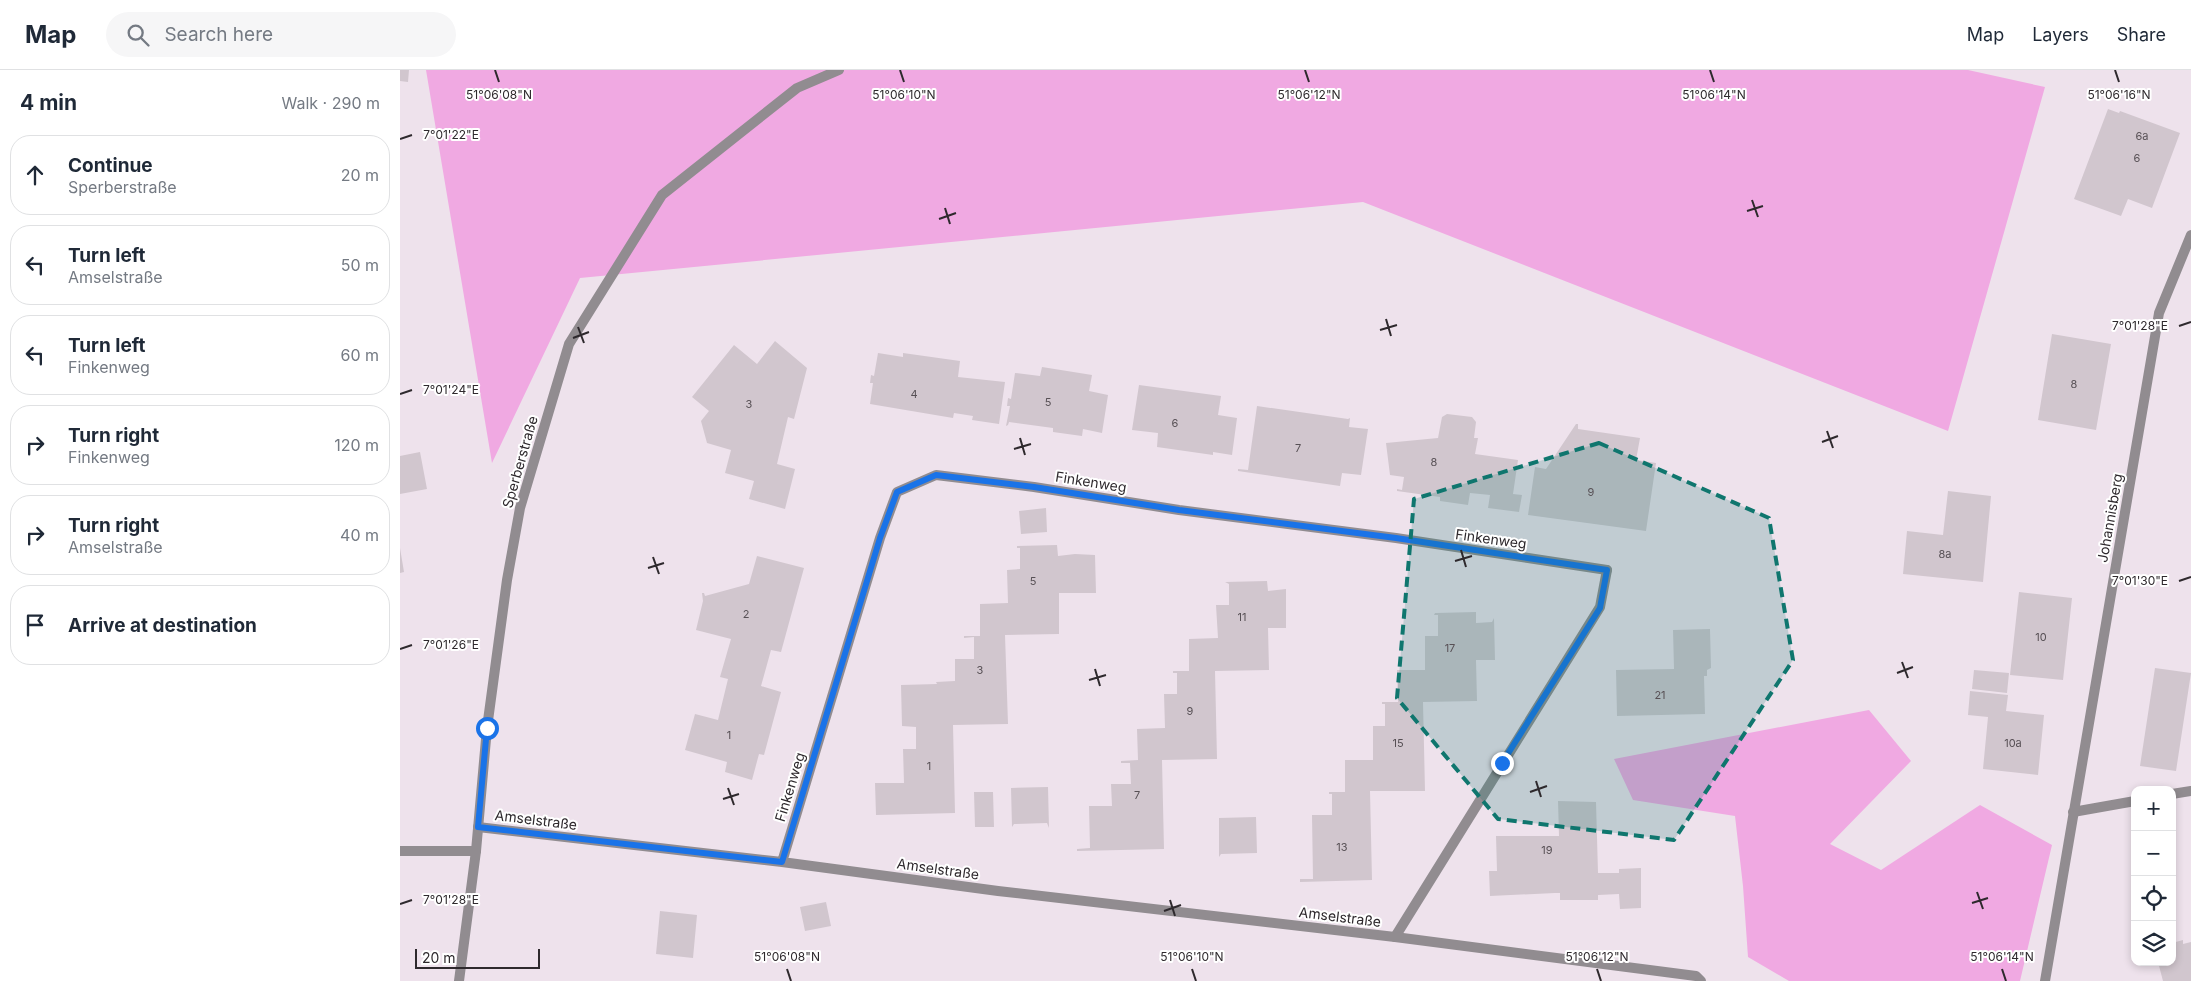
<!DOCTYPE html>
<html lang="en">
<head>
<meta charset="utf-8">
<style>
	body { margin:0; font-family:Inter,sans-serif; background:#f6f6f7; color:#1f2937 }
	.controls { position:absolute; right:15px; bottom:15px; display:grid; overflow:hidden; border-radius:10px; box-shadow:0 2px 8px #0003 }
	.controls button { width:45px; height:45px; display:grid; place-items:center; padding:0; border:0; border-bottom:1px solid #e0e1e3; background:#fff; color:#1f2937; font:25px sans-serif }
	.scale { position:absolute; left:15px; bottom:12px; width:125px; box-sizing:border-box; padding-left:5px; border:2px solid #2e292d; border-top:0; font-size:14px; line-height:18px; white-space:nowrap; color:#2e292d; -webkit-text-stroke:4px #fff; paint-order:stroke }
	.stop { position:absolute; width:15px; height:15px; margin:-11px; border:4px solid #1a73e8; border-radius:50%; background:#fff }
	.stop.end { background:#1a73e8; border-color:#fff; box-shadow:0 1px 5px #0008 }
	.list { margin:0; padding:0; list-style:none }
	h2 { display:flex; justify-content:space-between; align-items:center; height:65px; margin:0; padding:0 20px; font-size:21px }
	h2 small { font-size:16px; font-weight:400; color:#747a83 }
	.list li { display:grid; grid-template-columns:32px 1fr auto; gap:15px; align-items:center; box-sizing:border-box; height:80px; margin:0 10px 10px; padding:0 10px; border:1px solid #e0e1e3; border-radius:20px }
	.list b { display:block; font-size:19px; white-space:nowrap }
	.list p { margin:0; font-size:16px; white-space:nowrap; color:#747a83 }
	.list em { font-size:16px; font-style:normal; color:#747a83 }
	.icon { flex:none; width:28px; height:28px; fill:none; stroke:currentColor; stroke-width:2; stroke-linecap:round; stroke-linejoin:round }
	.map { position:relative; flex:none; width:1791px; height:911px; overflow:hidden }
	header { display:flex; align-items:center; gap:30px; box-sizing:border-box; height:70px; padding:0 25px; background:#fff; border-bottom:1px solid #e0e1e3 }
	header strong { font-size:24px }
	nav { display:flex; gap:28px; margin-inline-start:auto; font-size:18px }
	.search { width:350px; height:45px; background:#f6f6f7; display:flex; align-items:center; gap:12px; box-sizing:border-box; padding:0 18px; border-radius:28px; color:#747a83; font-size:19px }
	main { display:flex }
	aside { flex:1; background:#fff }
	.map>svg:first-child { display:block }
	.green { fill:#f0a9e2 }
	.building { fill:#d1c6ce }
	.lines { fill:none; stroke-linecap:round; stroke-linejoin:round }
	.service { stroke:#918c90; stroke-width:10 }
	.minor { stroke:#918c90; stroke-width:10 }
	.tertiary { stroke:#918c90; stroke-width:10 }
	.route { stroke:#1a73e8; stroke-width:6 }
	.marked { fill:#0f766e; fill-opacity:0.2; stroke:#0f766e; stroke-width:4; stroke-dasharray:10 6; stroke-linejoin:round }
	.ticks { fill:none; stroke:#2e292d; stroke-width:2 }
	.labels { text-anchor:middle; stroke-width:4; stroke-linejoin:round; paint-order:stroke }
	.number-label { font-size:11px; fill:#575055 }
	.street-label { font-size:14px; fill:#2e292d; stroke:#fff }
	.ticks-label { font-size:12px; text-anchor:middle; fill:#2e292d; stroke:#fff; stroke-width:4; stroke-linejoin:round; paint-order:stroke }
</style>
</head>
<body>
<header>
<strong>Map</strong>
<div class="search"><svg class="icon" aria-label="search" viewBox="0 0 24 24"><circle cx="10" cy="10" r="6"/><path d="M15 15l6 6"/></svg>Search here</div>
<nav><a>Map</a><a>Layers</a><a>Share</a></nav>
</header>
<main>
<aside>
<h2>4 min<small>Walk · 290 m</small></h2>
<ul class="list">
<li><svg class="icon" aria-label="ahead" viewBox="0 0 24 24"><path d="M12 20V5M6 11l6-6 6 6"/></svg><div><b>Continue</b><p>Sperberstraße</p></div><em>20 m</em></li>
<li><svg class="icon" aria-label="left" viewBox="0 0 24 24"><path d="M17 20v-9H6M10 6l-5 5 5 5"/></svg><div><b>Turn left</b><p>Amselstraße</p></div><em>50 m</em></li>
<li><svg class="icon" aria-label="left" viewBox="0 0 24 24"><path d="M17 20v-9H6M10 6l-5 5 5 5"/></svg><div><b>Turn left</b><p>Finkenweg</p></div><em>60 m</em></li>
<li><svg class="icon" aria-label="right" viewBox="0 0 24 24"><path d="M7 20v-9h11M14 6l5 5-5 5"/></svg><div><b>Turn right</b><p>Finkenweg</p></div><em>120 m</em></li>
<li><svg class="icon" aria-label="right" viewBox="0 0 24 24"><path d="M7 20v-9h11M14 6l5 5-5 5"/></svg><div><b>Turn right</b><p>Amselstraße</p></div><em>40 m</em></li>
<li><svg class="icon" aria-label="arrive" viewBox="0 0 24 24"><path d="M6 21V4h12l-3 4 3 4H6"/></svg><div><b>Arrive at destination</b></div></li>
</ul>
</aside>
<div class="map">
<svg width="1791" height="911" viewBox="0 0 1791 911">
	<rect width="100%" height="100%" fill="#eee2ec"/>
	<path class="green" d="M 26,0 L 1568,0 L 1645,17 L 1548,361 L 963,132 L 180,208 L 92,393 Z
		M 1469,640 L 1511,691 L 1430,774 L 1481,800 L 1580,735 L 1652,775 L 1620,911 L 1389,911 L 1348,887 L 1343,816 L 1335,746 L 1233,730 L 1214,689 Z"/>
	<path class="building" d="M 0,0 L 9,0 L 8,12 L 0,11 Z
		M 1708,39 L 1719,43 L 1720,41 L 1780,63 L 1752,138 L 1728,129 L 1721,146 L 1674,129 Z
		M 1652,264 L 1711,274 L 1696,360 L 1638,350 Z
		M 375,271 L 407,298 L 394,349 L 388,347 L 377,394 L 395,399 L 385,439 L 349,429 L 354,411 L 325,403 L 331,380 L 307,373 L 301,351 L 309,341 L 292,327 L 334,275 L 357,294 Z
		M 478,283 L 503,287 L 503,283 L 560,291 L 558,307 L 605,312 L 599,354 L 572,350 L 573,346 L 554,343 L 553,348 L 470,334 L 473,313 L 470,313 L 471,305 L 474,306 Z
		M 642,297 L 692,305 L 689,321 L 708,325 L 702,363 L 683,359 L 682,366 L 653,362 L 653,358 L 609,352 L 608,355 L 606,356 L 610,336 L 607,336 L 608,328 L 611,329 L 615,303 L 640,306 Z
		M 739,315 L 821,326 L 818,345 L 837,348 L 832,385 L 813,382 L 813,385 L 757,377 L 758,363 L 732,360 Z
		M 857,336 L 948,349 L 950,348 L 949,357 L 968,359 L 961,405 L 942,403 L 940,416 L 838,401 L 838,399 L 848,400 Z
		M 1047,344 L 1072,347 L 1076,352 L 1074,368 L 1078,368 L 1075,384 L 1118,390 L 1113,424 L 1122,425 L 1119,442 L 1088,438 L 1090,425 L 1070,423 L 1068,435 L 1040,431 L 1040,427 L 997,421 L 997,419 L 1002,420 L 1004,407 L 990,405 L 986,373 L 1038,368 L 1042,347 Z
		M 1176,354 L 1178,354 L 1178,359 L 1240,368 L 1236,390 L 1256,393 L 1246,461 L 1128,445 L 1135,397 L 1146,399 Z
		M 20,382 L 27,419 L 0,424 L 0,386 Z
		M 1548,421 L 1591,426 L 1583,512 L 1503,504 L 1507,461 L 1543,465 Z
		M 646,438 L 647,462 L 621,464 L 619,441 Z
		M 657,475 L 658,486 L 675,484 L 695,485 L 696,523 L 659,523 L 659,564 L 605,565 L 608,654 L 553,655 L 555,743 L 476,745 L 475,713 L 504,713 L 503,679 L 516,679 L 516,657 L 502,656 L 501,615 L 537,614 L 536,612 L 555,611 L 555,589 L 574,589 L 574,567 L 564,568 L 564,566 L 580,566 L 580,534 L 608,533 L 607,500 L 620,499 L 620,478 L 617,478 L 617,476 Z
		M 0,478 L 4,502 L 0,503 Z
		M 357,486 L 404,498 L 381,582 L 371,580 L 361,616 L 381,622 L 364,685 L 359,684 L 352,710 L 325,702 L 327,692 L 285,680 L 295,644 L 318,650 L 328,609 L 320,607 L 331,569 L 296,560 L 303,531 L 302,523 L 304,523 L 305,526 L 349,514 Z
		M 867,511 L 868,521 L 886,519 L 886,558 L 868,558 L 869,600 L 815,601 L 817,689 L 762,690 L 764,779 L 677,781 L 677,779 L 690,778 L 689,736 L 712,736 L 711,714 L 731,714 L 730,693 L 721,693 L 721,691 L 738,690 L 737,659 L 765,658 L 764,624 L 777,624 L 777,603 L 773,603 L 773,601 L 789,601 L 789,569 L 818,568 L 816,535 L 829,535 L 829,514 L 825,512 Z
		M 1619,522 L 1672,528 L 1663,610 L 1610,605 Z
		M 1076,542 L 1076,553 L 1092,552 L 1094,548 L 1095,590 L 1076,590 L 1077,631 L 1023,632 L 1025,721 L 970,721 L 972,810 L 900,812 L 900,809 L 913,809 L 912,745 L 932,745 L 932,724 L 929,724 L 929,722 L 945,722 L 945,690 L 973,690 L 973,656 L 985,656 L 985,634 L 982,634 L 982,632 L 998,632 L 997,600 L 1025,600 L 1025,566 L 1038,566 L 1038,545 L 1034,545 L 1035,543 Z
		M 1310,559 L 1311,598 L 1307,600 L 1307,606 L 1304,606 L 1305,644 L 1217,646 L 1216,600 L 1274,599 L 1273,560 Z
		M 1755,598 L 1791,603 L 1776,701 L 1740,696 Z
		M 1574,600 L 1609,603 L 1607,623 L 1572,619 Z
		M 1570,621 L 1608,625 L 1606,641 L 1644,645 L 1638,705 L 1583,699 L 1588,647 L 1568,645 Z
		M 648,717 L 649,758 L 647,753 L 614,754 L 612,757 L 611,718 Z
		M 574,722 L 593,722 L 594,757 L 575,757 Z
		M 1158,731 L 1196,732 L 1198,803 L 1219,803 L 1219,799 L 1241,798 L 1241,838 L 1220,839 L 1219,824 L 1198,825 L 1198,830 L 1160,830 L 1160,823 L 1155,823 L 1090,826 L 1089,801 L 1097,801 L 1096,766 L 1159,766 Z
		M 856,747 L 857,783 L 821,784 L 819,787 L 819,748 Z
		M 426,832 L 431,856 L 405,861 L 400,837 Z
		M 260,841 L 297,845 L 293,888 L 256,884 Z
		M 1783,870 L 1783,874 L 1791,872 L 1791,911 L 1763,911 L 1758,892 L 1772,892 L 1772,873 Z"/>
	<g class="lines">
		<path class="service" d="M 1772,724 L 1791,721
			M 1673,742 L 1735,731
			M 995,867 L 1200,537 L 1207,500"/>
		<path class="minor" d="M 78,757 L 382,792 L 598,821 L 995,867 L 1296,906 L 1301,911
			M 0,781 L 76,781
			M 382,792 L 480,468 L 497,422 L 536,405 L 634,417 L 779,440 L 996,468 L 1207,500
			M 1645,911 L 1759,243 L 1791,165"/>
		<path class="tertiary" d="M 59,911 L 76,781 L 87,658 L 107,510 L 120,438 L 169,274 L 262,125 L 397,18 L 439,0"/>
	</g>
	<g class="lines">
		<path class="route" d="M 87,658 L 78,757 L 382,792 L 480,468 L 497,422 L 536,405 L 634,417 L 779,440 L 996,468 L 1207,500 L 1200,538 L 1102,693"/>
	</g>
	<path class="marked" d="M 1199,373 L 1369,448 L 1393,590 L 1274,770 L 1098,749 L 997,628 L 1014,429 Z"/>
	<path class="ticks" d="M 95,0 L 99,12M 500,0 L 504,12M 905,0 L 909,12M 1310,0 L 1314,12M 1715,0 L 1719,12M 0,69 L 12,65M 1352,130 L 1358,147M 545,138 L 550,154M 1347,141 L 1363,136M 539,149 L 556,143M 986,249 L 991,266M 1779,256 L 1791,252M 178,257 L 184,273M 980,260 L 997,255M 173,268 L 189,262M 0,324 L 12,320M 1427,361 L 1433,378M 620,368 L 625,385M 1422,372 L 1438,366M 614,379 L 631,374M 1061,480 L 1066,497M 253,487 L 259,504M 1055,491 L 1072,486M 248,498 L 264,493M 1779,511 L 1791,507M 0,579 L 12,575M 1502,592 L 1508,608M 695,599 L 700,616M 1497,603 L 1513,597M 689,610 L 706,605M 1136,711 L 1141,727M 328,718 L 334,735M 1130,722 L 1147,716M 323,729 L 339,724M 1577,822 L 1583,839M 770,830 L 775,846M 1572,833 L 1588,828M 0,834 L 12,830M 764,841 L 781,835M 387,899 L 391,911M 792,899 L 796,911M 1197,899 L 1201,911M 1602,899 L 1606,911"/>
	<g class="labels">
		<g class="number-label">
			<text x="1742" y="70">6a</text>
			<text x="1737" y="92">6</text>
			<text x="1674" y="318">8</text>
			<text x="514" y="328">4</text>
			<text x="648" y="336">5</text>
			<text x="349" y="338">3</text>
			<text x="775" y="357">6</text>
			<text x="898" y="382">7</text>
			<text x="1034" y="396">8</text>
			<text x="1191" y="426">9</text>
			<text x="1545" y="488">8a</text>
			<text x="633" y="515">5</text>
			<text x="346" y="548">2</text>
			<text x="842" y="551">11</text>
			<text x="1641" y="571">10</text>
			<text x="1050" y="582">17</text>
			<text x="580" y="604">3</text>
			<text x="1260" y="629">21</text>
			<text x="790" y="645">9</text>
			<text x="329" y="669">1</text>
			<text x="998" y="677">15</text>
			<text x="1613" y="677">10a</text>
			<text x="529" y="700">1</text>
			<text x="737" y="729">7</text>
			<text x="942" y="781">13</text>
			<text x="1147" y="784">19</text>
		</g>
		<g class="street-label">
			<text transform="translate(120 392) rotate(-74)" y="5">Sperberstraße</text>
			<text transform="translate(691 412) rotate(9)" y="5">Finkenweg</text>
			<text transform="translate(1710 448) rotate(-80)" y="5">Johannisberg</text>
			<text transform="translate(1091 469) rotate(8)" y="5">Finkenweg</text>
			<text transform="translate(390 717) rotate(-73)" y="5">Finkenweg</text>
			<text transform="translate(136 750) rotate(7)" y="5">Amselstraße</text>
			<text transform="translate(538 799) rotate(8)" y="5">Amselstraße</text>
			<text transform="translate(940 847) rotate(7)" y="5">Amselstraße</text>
		</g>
	</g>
	<g class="ticks-label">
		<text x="99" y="29">51°06'08"N</text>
		<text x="504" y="29">51°06'10"N</text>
		<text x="909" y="29">51°06'12"N</text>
		<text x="1314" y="29">51°06'14"N</text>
		<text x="1719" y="29">51°06'16"N</text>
		<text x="51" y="69">7°01'22"E</text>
		<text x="1740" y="260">7°01'28"E</text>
		<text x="51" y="324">7°01'24"E</text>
		<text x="1740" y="515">7°01'30"E</text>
		<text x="51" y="579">7°01'26"E</text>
		<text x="51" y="834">7°01'28"E</text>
		<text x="387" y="891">51°06'08"N</text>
		<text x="792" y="891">51°06'10"N</text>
		<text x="1197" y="891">51°06'12"N</text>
		<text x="1602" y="891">51°06'14"N</text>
	</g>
</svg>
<div class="controls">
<button>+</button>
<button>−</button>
<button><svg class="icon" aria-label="locate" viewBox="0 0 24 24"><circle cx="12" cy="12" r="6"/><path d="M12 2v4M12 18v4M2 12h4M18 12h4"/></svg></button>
<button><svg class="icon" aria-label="layers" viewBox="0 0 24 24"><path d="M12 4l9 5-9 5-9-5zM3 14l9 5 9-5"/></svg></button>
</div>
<div class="scale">20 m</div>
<div class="stop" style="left:87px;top:658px"></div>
<div class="stop end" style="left:1102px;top:693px"></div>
</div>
</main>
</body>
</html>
